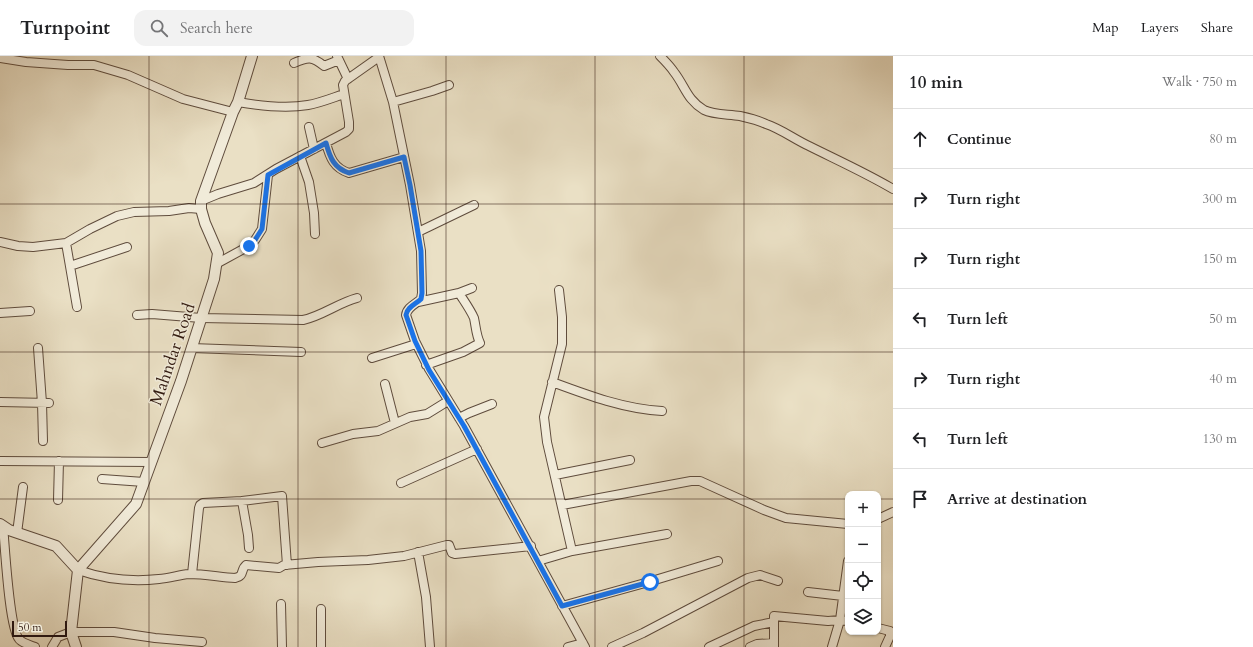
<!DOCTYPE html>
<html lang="en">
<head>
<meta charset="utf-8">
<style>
	body { margin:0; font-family:Cardo,serif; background:#f2f2f2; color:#202124 }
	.controls { position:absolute; right:12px; bottom:12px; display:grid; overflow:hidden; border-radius:8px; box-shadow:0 1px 3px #0004 }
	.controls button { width:36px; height:36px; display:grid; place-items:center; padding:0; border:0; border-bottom:1px solid #e0e0e0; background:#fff; color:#202124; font:20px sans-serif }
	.scale { position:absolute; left:12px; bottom:10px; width:55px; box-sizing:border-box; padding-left:4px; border:2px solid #311a10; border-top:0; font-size:11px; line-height:14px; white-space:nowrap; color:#311a10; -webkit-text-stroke:3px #f1ebd9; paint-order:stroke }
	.stop { position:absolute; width:12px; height:12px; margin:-9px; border:3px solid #1a73e8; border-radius:50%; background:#fff }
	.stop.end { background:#1a73e8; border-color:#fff; box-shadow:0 1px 4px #0008 }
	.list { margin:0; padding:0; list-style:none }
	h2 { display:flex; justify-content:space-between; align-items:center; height:52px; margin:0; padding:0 16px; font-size:17px }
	h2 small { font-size:13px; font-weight:400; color:#757577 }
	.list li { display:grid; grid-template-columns:26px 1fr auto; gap:12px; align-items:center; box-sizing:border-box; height:60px; padding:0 16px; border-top:1px solid #e0e0e0 }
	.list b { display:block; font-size:15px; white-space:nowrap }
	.list em { font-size:13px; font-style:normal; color:#757577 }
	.icon { flex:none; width:22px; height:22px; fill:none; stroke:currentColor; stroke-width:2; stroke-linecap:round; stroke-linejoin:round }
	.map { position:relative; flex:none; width:893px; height:591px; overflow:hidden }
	header { display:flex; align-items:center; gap:24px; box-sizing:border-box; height:56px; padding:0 20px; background:#fff; border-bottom:1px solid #e0e0e0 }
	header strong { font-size:19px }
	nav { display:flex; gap:22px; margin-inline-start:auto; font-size:14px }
	.search { width:280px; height:36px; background:#f2f2f2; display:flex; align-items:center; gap:10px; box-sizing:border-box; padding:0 14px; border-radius:12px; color:#757577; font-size:15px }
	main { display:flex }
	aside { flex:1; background:#fff }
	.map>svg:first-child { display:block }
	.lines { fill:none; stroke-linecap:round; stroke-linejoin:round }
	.minor-casing { stroke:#5f4c3d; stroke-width:10 }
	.tertiary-casing { stroke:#5f4c3d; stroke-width:12 }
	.minor { stroke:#f1ebd9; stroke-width:8 }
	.tertiary { stroke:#f1ebd9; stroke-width:10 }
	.route { stroke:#1a73e8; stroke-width:5 }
	.grid { fill:none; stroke:#311a10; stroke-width:1; stroke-opacity:0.55 }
	.labels { text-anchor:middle; stroke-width:3; stroke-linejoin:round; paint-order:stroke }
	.street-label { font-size:17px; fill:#311a10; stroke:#f1ebd9 }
</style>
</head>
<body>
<header>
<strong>Turnpoint</strong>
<div class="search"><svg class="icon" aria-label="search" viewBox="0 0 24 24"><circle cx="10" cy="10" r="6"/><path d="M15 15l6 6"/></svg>Search here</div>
<nav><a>Map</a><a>Layers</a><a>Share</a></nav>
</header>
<main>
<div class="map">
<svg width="893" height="591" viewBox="0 0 893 591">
	<rect width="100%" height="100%" fill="#eae0c5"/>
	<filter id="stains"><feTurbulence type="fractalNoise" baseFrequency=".005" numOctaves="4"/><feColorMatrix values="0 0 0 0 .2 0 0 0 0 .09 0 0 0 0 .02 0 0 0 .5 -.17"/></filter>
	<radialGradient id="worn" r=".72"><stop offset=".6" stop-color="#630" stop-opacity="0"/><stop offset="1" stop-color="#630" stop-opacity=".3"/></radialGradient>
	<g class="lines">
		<g class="minor-casing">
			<path id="minor" d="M 337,0 L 348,23
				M 379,0 L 393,46 L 410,129 L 421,195 L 422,237 L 421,243 C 416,248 407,251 406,259 L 415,285 L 429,313 L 464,370 L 585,591
				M 660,0 C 665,5 670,10 674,16 C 685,30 687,44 704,54 C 714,59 729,58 740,60 C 749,62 758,64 766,68 C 781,73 794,83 809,90 C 837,104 866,117 893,133
				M 0,2 L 26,6 L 68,9 L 94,9 L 128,19 L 183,43 L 233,56
				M 294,7 C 308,1 312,0 324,10 L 339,4
				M 238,46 C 261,50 285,53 308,49 C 320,47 332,42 344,38
				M 393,46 L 432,35 L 449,29
				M 309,71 L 314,93
				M 326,87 C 330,102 334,112 349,117 L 404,101
				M 300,100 L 309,126 L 314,157 L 315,178
				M 201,145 L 218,138 L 254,127 L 276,113 L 346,76 L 349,73 L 349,66 L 343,29 L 345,25 L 379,1
				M 418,176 L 474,149
				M 0,186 L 18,190 L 33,191 L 66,187 L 90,173 L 117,160 L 134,156 L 169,155 L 189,152 L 201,153
				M 66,187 L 77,251
				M 216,208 L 249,190 L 255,184 L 262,173 L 268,119
				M 70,210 L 127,191
				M 559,234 L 562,261 L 562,288 L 544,361 L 547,386 L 572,495
				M 418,246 L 459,237 L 472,232
				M 0,257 L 30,255
				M 137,259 L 152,258 L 201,262 L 303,264 C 322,260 338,247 357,242
				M 38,292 L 42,347 L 43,385
				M 191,292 L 301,296
				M 372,302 L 416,288
				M 426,309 L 463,296 L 480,287 C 476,279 476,271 474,262 C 470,253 464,245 459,237
				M 552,326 C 587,339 624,353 662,355
				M 385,328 L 395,367
				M 0,346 L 49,347
				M 459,362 L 469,357 L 492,348
				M 322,387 L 353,378 L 378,375 L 410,361 L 427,358 L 448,345
				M 0,405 L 151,406
				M 555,419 L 630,404
				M 102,423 L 144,426
				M 401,427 L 477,393
				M 58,444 L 59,405
				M 242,445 L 248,479 L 249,492
				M 562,449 L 691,425 L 700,425 L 764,454 L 786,462 L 848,468
				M 878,463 L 893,456
				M 3,470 C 5,489 9,572 19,583 C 22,587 30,589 35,591
				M 17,477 L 23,431
				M 418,496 L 426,541 L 430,591
				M 538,505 L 572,495 L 667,478
				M 78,514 C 104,523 132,526 159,523 C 170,522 179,519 189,518 C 204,518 220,521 235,522 C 245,520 240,514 246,509 L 279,512 L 284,509 L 318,506 L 368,504 L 404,500 L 447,489 L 449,489 L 452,497 L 455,498 L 531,490
				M 192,518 L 199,452 L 200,449 L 203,447 L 242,445 L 282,440 L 287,509
				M 808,536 L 843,540
				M 281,548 L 282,591
				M 562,550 L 645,527 L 718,505
				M 321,553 L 321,591
				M 878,572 L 890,575 L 890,580 L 885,591
				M 52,591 L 58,581 L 71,576 L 114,576 L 155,582 L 202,586
				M 568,591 L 583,587
				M 612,591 L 643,577 L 748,522 L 760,519 L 778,525
				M 709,591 L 754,570 L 774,566
				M 750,591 L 757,588 L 774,587
				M 774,591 L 774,560 L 828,565 L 840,564 L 848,505
				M 832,591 L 840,564 L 848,565"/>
		</g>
		<g class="tertiary-casing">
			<path id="tertiary" d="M 0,468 L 9,474 L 56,490 L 78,514
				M 76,591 L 71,576 L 78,514 L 136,448 L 181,325 L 214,223 L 218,197 L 205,167 L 201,153 L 201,145 L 233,56 L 238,46 L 252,0"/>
		</g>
		<use href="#minor" class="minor"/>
		<use href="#tertiary" class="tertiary"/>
	</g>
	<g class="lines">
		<path class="route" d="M 249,190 L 255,184 L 262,173 L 268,119 L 326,87 C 330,102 334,112 349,117 L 404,101 L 410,129 L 421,195 L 422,237 L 421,243 C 416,248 407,251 406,259 L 415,285 L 429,314 L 464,370 L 562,550 L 650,526"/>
	</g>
	<path class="grid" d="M 149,0 L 149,591M 298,0 L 298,591M 446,0 L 446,591M 595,0 L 595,591M 744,0 L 744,591M 0,148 L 893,148M 0,296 L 893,296M 0,443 L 848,443M 878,443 L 893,443"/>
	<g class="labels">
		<g class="street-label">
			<text transform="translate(172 298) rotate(-71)" y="6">Mahndar Road</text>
		</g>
	</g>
	<rect width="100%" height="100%" filter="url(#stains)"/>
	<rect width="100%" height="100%" fill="url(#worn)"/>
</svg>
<div class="controls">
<button>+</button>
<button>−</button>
<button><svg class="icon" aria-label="locate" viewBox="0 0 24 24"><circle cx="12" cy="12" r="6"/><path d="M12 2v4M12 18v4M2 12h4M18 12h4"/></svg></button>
<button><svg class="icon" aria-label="layers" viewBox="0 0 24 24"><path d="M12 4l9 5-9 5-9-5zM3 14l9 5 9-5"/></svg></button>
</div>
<div class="scale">50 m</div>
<div class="stop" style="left:650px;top:526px"></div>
<div class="stop end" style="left:249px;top:190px"></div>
</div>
<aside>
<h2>10 min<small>Walk · 750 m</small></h2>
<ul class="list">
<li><svg class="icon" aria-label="ahead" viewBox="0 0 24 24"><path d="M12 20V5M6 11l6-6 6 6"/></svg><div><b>Continue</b></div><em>80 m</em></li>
<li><svg class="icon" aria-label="right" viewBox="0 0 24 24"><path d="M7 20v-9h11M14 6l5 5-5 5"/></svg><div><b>Turn right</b></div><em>300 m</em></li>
<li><svg class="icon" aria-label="right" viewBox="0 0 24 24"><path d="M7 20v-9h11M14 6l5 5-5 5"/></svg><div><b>Turn right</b></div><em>150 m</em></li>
<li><svg class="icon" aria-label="left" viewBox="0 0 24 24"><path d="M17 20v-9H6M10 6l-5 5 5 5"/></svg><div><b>Turn left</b></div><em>50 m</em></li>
<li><svg class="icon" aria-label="right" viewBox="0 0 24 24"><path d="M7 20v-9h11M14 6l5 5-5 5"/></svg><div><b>Turn right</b></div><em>40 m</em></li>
<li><svg class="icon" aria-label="left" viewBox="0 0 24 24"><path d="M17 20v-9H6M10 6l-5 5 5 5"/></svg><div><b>Turn left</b></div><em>130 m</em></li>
<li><svg class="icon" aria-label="arrive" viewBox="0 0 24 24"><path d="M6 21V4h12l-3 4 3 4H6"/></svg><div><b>Arrive at destination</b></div></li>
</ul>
</aside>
</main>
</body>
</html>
